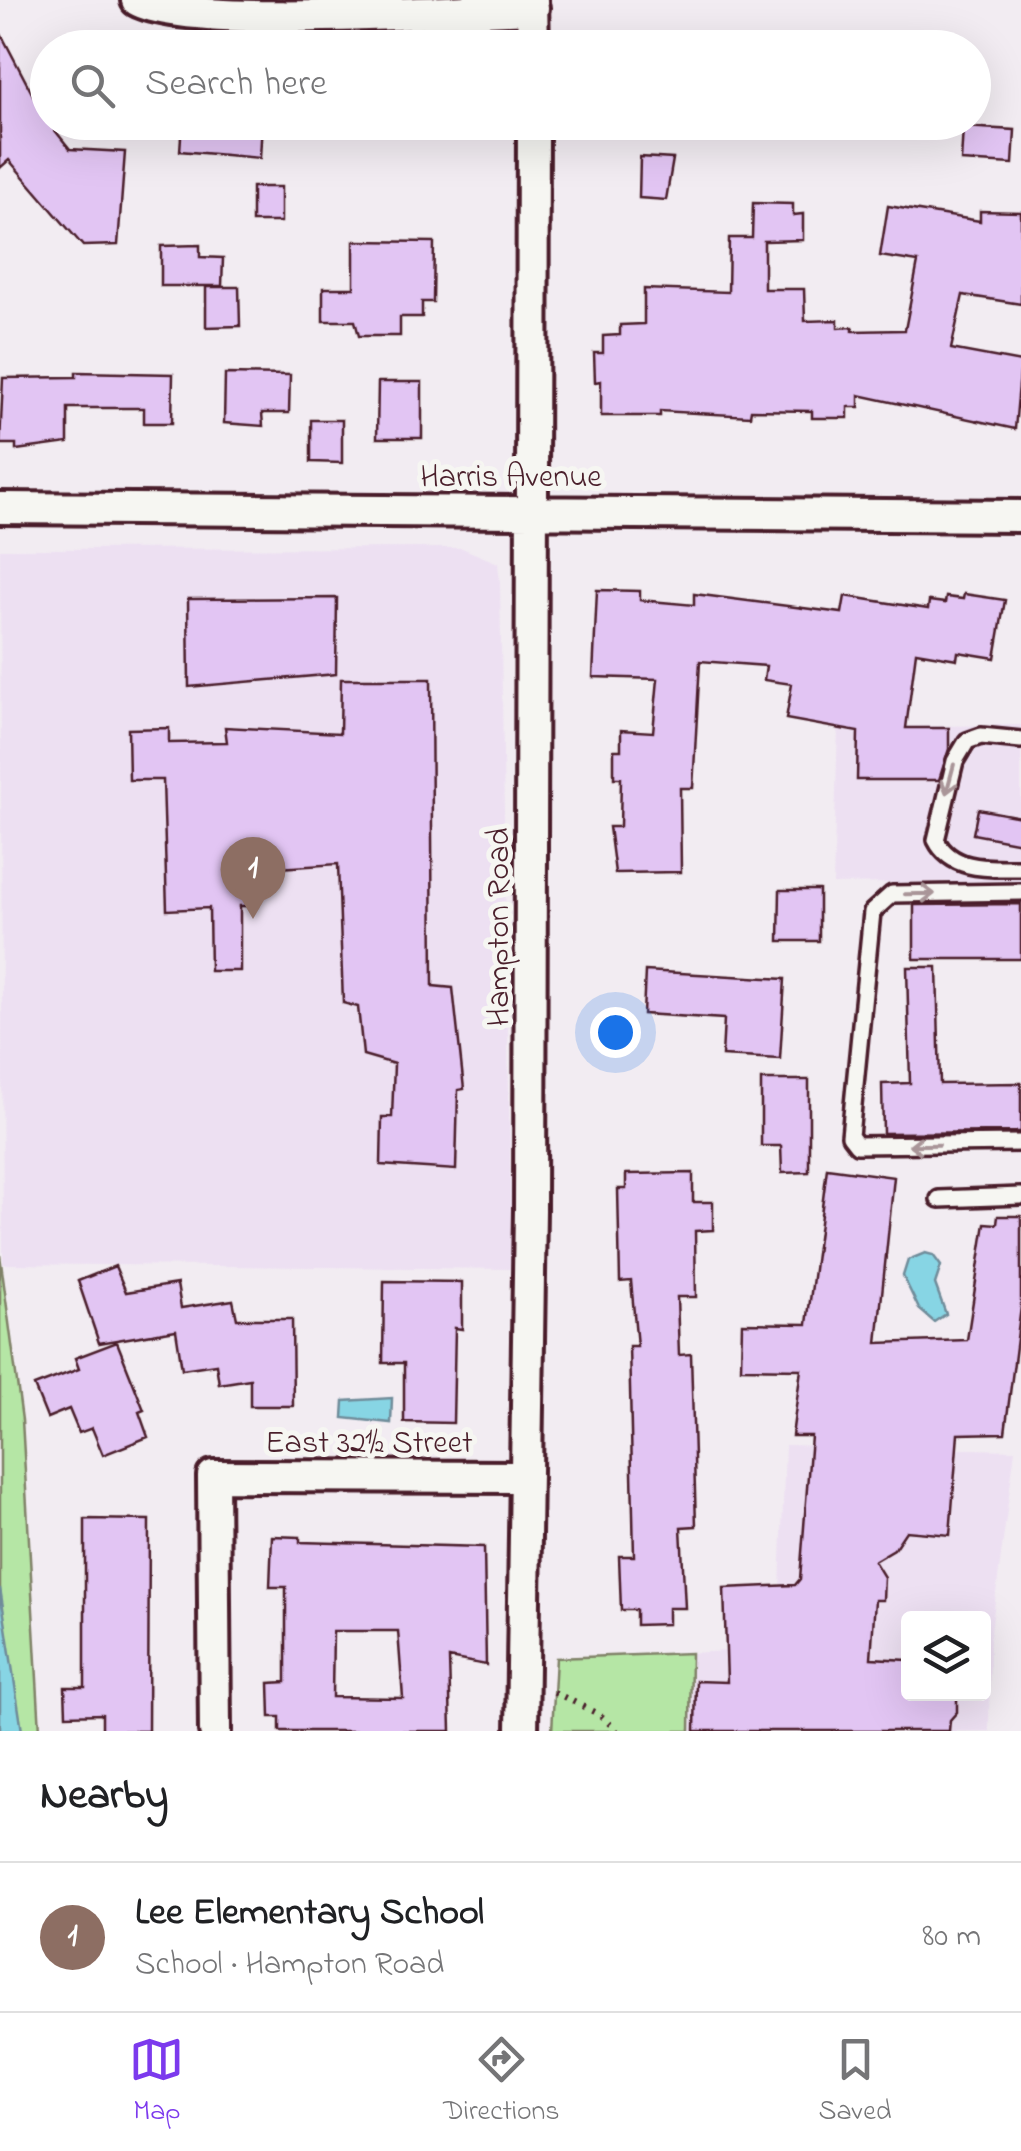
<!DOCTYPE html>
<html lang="en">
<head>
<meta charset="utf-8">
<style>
	body { margin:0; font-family:"Indie Flower",sans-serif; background:#f2f2f2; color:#202124 }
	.controls { position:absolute; right:30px; bottom:30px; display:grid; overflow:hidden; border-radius:10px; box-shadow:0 10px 40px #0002 }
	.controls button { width:90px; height:90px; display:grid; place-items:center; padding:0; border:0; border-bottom:2px solid #e0e0e0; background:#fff; color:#202124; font:50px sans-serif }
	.you { position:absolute; left:615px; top:1032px; width:35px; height:35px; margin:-25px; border:8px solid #fff; border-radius:50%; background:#1a73e8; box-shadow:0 0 0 15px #1a73e833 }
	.badge { display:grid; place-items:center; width:65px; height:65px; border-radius:50%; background:#7c3aed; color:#fff; font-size:32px; font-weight:700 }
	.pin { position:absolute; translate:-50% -82px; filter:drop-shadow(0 2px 5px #0008) }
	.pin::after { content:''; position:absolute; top:52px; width:35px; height:30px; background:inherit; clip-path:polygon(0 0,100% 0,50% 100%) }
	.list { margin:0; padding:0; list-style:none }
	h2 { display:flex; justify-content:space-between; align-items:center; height:130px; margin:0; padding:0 40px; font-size:42px }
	h2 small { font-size:32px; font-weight:400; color:#757577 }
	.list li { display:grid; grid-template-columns:65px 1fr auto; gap:30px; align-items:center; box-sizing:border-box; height:150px; padding:0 40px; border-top:2px solid #e0e0e0 }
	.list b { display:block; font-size:38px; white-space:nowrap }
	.list p { margin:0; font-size:32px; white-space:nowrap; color:#757577 }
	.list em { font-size:32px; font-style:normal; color:#757577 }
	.icon { flex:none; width:55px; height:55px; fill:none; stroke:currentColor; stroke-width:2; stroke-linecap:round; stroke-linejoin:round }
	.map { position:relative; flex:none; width:1021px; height:1731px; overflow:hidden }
	.search { position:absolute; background:#fff; box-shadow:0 10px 40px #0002; left:30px; right:30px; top:30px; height:110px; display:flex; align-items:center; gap:25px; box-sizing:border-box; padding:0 35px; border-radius:55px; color:#757577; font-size:38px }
	.sheet { height:280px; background:#fff }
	nav { display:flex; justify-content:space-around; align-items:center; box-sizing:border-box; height:140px; border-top:2px solid #e0e0e0; background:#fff; font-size:28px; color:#757577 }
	nav a { display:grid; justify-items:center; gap:5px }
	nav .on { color:#7c3aed }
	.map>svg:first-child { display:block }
	.built { fill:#ede0f2; fill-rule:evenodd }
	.green { fill:#b5e6a5; stroke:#808268; stroke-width:2.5 }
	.water { fill:#87d5e4; stroke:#6f8c9a; stroke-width:2.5 }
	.building { fill:#e2c5f3; stroke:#4a1f2b; stroke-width:2.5; fill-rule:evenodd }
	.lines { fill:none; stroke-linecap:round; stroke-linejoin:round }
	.lane-casing { stroke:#4a1f2b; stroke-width:22 }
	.street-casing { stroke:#4a1f2b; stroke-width:38 }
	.path { stroke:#4a1f2b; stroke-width:6; stroke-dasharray:2.5 8; stroke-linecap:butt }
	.lane { stroke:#f6f6f2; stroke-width:15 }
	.street { stroke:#f6f6f2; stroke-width:30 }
	.oneway { stroke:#a99598 }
	.labels { text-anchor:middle; stroke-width:10; stroke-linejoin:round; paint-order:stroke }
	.street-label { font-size:32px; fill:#4a1f2b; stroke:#f6f6f2 }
</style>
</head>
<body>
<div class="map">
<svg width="1021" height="1731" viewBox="0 0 1021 1731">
	<rect width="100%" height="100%" fill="#f2ecf2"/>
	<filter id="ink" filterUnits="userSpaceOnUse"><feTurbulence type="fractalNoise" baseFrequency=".01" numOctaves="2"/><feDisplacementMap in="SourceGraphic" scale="20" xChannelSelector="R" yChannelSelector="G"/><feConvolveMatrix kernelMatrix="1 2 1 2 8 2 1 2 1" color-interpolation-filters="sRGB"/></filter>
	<g filter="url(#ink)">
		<path class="built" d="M 462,548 L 498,563 L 500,583 L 512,1269 L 3,1264 L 0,549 Z
			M 1021,725 L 1021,881 L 833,884 L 838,727 Z
			M 785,1445 L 1015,1450 L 990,1639 L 989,1731 L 690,1731 L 691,1653 L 778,1648 ZM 908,1618 L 984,1618 L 984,1694 L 908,1694 Z"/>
		<path class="green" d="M 0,1255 L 22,1420 L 40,1731 L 0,1731 Z
			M 691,1653 L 690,1731 L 552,1731 L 556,1658 Z"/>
		<path class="water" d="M 925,1253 L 933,1255 L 941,1266 L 935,1284 L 946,1314 L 934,1322 L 919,1309 L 903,1276 L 908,1260 Z
			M 392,1398 L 391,1423 L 343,1418 L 344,1401 Z
			M 0,1588 L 22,1731 L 0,1731 Z"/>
		<path class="building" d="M 0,32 L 45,118 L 70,149 L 125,152 L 118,245 L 83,246 L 9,160 L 0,168 Z
			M 182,122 L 262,122 L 260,158 L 180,151 Z
			M 963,127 L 1015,130 L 1013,164 L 961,161 Z
			M 640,157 L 673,159 L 666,200 L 639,198 Z
			M 252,187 L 281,187 L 281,222 L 252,222 Z
			M 753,203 L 793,204 L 793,215 L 803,214 L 803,240 L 764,241 L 764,289 L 804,289 L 805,321 L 838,320 L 838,328 L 853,327 L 853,331 L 905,330 L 918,262 L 880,256 L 888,206 L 980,221 L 980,211 L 1021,212 L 1021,304 L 963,295 L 951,349 L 1021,362 L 1015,429 L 859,395 L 859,407 L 848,407 L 848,418 L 812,418 L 812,411 L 751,410 L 750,416 L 660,411 L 660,416 L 601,416 L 601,381 L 595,382 L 594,353 L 603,353 L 603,336 L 620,335 L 620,325 L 644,324 L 644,289 L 728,292 L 729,238 L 752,238 Z
			M 354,241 L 434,242 L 433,302 L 422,302 L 422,317 L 400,317 L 400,336 L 359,336 L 355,321 L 323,321 L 323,288 L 354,288 Z
			M 200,245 L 200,257 L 223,258 L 222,286 L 161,286 L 161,246 Z
			M 206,287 L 239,287 L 240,326 L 206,327 Z
			M 76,372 L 173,374 L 172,423 L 144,423 L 144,408 L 68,408 L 68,443 L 16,450 L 16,444 L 0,444 L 3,378 L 76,377 Z
			M 225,374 L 290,375 L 289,413 L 262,413 L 263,426 L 224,423 Z
			M 378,382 L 422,382 L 422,438 L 377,438 Z
			M 311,420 L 342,420 L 342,463 L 311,462 Z
			M 597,590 L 640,591 L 640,600 L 694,605 L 694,594 L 842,613 L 845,596 L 928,609 L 929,601 L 945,603 L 946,597 L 963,599 L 964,594 L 1005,600 L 995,658 L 958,652 L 957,659 L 916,652 L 906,728 L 949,728 L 949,749 L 939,780 L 857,780 L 858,732 L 786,719 L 792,684 L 764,680 L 766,666 L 700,661 L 693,788 L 680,788 L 681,872 L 615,873 L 609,827 L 620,827 L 621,778 L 614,778 L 614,750 L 621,750 L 621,730 L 653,732 L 658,679 L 593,677 Z
			M 337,598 L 336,674 L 189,687 L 188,599 Z
			M 341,679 L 431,679 L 433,986 L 453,988 L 464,1089 L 458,1090 L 456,1170 L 381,1165 L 382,1117 L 392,1117 L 394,1064 L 363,1055 L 358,1007 L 343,1003 L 338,864 L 264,869 L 258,906 L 240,906 L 240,971 L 210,971 L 209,908 L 167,910 L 163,780 L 129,780 L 128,729 L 169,728 L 169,743 L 227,742 L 225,727 L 340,733 Z
			M 978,809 L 1021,817 L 1021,843 L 973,834 Z
			M 780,890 L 819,890 L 819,941 L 779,941 Z
			M 1021,904 L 1021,959 L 914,959 L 914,905 Z
			M 907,967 L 937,967 L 940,1084 L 1021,1083 L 1021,1132 L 883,1133 L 882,1084 L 910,1083 Z
			M 645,971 L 785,979 L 780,1059 L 722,1056 L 724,1019 L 643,1014 Z
			M 761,1080 L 809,1080 L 809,1172 L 782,1173 L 781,1146 L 761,1146 Z
			M 827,1168 L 894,1177 L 877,1343 L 967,1340 L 985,1223 L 997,1224 L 998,1216 L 1021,1216 L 1021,1307 L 1005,1433 L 958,1434 L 950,1535 L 906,1531 L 894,1549 L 874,1561 L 884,1577 L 883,1600 L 875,1600 L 871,1658 L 908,1660 L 908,1694 L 957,1694 L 957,1712 L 950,1720 L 949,1731 L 695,1731 L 696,1681 L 727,1682 L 724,1588 L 795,1585 L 800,1579 L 811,1436 L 792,1436 L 801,1369 L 741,1368 L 742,1323 L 807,1324 Z
			M 693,1173 L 693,1202 L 713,1202 L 713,1230 L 695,1231 L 696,1297 L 677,1297 L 679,1355 L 691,1354 L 696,1526 L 681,1527 L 685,1608 L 668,1608 L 668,1624 L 636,1625 L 636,1610 L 621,1610 L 619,1556 L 634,1556 L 629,1346 L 637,1346 L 631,1281 L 620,1282 L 618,1189 L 626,1189 L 626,1174 Z
			M 115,1266 L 126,1292 L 177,1284 L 181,1308 L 233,1300 L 237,1319 L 292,1319 L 293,1406 L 250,1406 L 250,1379 L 219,1384 L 216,1364 L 182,1369 L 176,1330 L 99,1343 L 78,1281 Z
			M 384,1281 L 462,1282 L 462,1329 L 455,1328 L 453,1423 L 404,1422 L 404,1363 L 383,1363 Z
			M 117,1342 L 144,1410 L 139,1412 L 148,1437 L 103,1455 L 92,1428 L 79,1433 L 69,1409 L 47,1418 L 34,1386 L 79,1369 L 75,1358 Z
			M 85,1519 L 149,1520 L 148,1731 L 102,1731 L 102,1714 L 66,1715 L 65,1687 L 85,1687 Z
			M 272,1536 L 300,1537 L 300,1542 L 484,1547 L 486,1665 L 449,1658 L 451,1731 L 280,1731 L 280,1717 L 270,1717 L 269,1683 L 286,1682 L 286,1587 L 270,1587 ZM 333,1631 L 398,1631 L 403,1698 L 332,1697 Z"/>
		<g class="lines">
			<g class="lane-casing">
				<path id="lane" d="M 1021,740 L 981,736 L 967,741 L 955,761 L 936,840 C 952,872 991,868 1021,868
					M 1021,892 L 892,894 L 872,912 L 850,1136 L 857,1145 L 1021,1143
					M 939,1199 L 1021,1196"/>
			</g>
			<g class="street-casing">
				<path id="street" d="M 137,0 C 188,30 459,10 533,8
					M 532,0 L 533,48
					M 0,508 L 1021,516
					M 215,1731 L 213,1476 L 526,1477
					M 522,1731 L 530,1210 L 533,122"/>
			</g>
			<path class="path" d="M 554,1692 L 600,1715 L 617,1731"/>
			<use href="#lane" class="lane"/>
			<use href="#street" class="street"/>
		</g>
		<defs><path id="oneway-shaft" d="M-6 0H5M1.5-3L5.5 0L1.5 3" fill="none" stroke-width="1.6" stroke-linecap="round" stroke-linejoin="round" transform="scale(2.5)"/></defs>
		<g class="oneway">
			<use href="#oneway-shaft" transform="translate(950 779) rotate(105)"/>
			<use href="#oneway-shaft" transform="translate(920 894) rotate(-1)"/>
			<use href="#oneway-shaft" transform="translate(924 1145) rotate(179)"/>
		</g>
	</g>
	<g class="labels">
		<g class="street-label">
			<text x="511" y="486">Harris Avenue</text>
			<text transform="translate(497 927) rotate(-90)" y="11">Hampton Road</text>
			<text x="369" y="1452">East 32½ Street</text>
		</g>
	</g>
</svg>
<div class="controls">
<button><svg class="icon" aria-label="layers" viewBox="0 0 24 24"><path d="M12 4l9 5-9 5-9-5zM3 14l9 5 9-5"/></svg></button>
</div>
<div class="you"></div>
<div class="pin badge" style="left:253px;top:919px;background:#8d6e63">1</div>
<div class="search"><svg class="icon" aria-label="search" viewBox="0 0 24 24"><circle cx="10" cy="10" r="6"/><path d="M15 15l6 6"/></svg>Search here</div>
</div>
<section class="sheet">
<h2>Nearby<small></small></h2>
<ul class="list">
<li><span class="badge" style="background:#8d6e63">1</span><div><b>Lee Elementary School</b><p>School · Hampton Road</p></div><em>80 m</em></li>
</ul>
</section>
<nav>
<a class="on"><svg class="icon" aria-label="map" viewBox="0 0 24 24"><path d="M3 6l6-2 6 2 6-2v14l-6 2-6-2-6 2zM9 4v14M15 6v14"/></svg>Map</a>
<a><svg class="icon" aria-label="directions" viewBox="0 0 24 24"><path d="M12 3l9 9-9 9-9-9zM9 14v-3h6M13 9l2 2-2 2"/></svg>Directions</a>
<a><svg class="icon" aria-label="saved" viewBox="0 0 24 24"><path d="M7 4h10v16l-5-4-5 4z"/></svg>Saved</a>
</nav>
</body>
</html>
